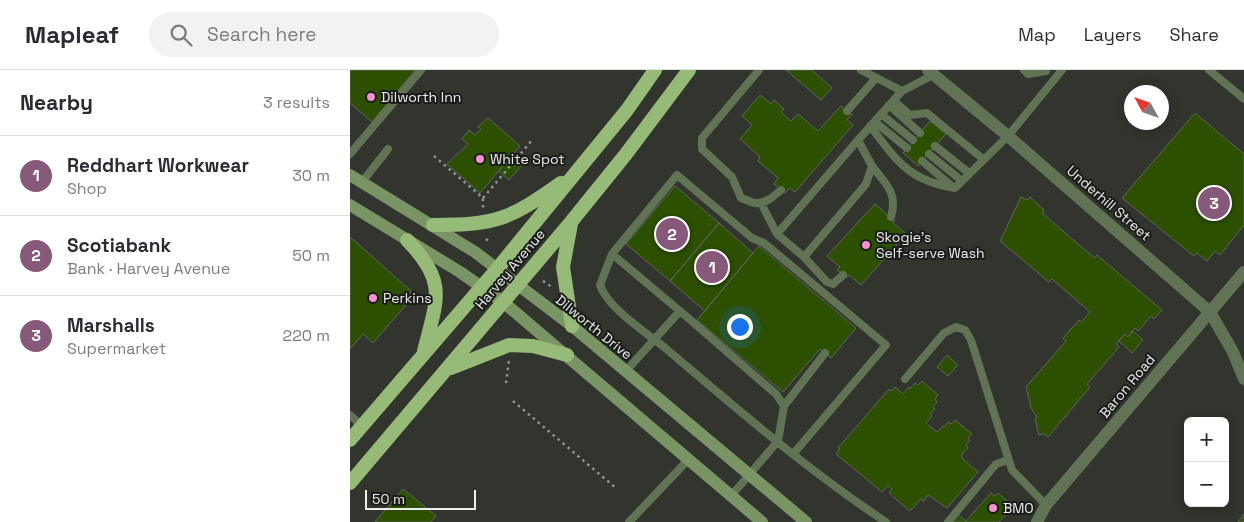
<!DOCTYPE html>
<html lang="en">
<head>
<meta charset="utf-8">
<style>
	body { margin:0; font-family:"Space Grotesk",sans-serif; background:#f2f2f3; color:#2b2b33 }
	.controls { position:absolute; right:15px; bottom:15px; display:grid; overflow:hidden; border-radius:8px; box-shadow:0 2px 12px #0003 }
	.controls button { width:45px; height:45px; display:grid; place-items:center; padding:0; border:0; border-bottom:1px solid #e1e1e2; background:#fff; color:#2b2b33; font:25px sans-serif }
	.compass { position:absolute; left:774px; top:15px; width:45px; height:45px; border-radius:50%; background:#fff; box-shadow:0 2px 12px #0003; rotate:310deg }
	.scale { position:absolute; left:15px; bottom:12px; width:111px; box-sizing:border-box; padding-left:5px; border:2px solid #ecefea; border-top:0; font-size:14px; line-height:18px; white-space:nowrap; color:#ecefea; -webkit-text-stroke:4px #1a1c19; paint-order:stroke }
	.you { position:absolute; left:389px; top:256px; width:18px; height:18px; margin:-12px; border:4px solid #fff; border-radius:50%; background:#1a73e8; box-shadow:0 0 0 8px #1a73e833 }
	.badge { display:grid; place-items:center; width:32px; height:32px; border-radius:50%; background:#86587a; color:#fff; font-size:16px; font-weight:700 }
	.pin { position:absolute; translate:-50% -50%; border:2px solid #fff; box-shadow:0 1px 5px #0006 }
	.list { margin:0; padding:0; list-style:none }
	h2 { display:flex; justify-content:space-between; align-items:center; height:65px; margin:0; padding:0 20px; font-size:21px }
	h2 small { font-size:16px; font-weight:400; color:#7c7c81 }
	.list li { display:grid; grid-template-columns:32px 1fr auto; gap:15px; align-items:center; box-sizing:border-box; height:80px; padding:0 20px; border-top:1px solid #e1e1e2 }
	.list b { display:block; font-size:19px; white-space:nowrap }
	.list p { margin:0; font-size:16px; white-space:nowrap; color:#7c7c81 }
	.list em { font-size:16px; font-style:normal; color:#7c7c81 }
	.icon { flex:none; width:28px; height:28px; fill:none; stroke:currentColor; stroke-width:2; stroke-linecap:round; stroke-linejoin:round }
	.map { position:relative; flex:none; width:894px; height:452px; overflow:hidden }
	header { display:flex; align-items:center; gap:30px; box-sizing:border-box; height:70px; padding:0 25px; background:#fff; border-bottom:1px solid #e1e1e2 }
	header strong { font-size:24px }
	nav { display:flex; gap:28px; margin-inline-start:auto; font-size:18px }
	.search { width:350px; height:45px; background:#f2f2f3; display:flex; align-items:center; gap:12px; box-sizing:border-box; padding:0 18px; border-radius:28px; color:#7c7c81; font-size:19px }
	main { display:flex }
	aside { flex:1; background:#fff }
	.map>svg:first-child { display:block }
	.building { fill:#2d4f01; stroke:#62675f }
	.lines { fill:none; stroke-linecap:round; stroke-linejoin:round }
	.path { stroke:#929690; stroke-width:2.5; stroke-dasharray:2.5 4; stroke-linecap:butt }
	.service { stroke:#617255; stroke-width:8 }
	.minor { stroke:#617255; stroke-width:12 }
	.tertiary { stroke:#617255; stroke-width:12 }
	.secondary { stroke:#7a9466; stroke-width:12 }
	.trunk { stroke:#96ba78; stroke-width:14 }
	.poi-dot { fill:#f590d1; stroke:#1a1c19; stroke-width:2 }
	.labels { text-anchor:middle; stroke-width:4; stroke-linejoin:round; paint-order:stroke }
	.poi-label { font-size:14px; fill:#ecefea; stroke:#1a1c19; text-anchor:start }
	.street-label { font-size:14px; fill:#ecefea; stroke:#1a1c19 }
</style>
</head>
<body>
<header>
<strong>Mapleaf</strong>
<div class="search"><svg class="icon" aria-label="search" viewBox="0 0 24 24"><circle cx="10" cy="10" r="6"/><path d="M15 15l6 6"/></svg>Search here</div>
<nav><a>Map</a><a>Layers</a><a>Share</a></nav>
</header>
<main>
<aside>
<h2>Nearby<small>3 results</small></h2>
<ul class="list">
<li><span class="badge">1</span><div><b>Reddhart Workwear</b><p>Shop</p></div><em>30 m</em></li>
<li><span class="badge">2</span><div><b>Scotiabank</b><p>Bank · Harvey Avenue</p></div><em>50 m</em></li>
<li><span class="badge">3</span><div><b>Marshalls</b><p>Supermarket</p></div><em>220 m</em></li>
</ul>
</aside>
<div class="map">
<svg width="894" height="452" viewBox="0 0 894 452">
	<rect width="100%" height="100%" fill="#31352e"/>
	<path class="building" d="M 0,0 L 65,0 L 22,52 L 0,33 Z
		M 436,0 L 462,0 L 482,18 L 471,30 Z
		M 410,25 L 421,34 L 424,30 L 434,39 L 431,42 L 441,51 L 448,44 L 468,61 L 491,36 L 502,45 L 497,50 L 503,55 L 445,122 L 440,118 L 435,123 L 424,114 L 428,108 L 408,91 L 410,87 L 390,69 L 402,55 L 392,46 Z
		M 845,43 L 894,84 L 894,155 L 870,185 L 865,181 L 857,191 L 847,183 L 844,186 L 772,128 Z
		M 138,48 L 170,76 L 130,123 L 97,94 L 118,74 L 112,69 L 119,60 L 125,65 L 131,59 L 128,57 Z
		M 580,51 L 596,64 L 568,96 L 553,83 Z
		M 162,85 L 173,94 L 159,110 L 149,101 Z
		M 325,116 L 369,153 L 320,211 L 276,174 Z
		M 671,127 L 678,130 L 680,127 L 694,140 L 692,143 L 735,180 L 745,188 L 747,185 L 812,240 L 804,249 L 801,246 L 788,261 L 785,258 L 778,267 L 775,264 L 766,274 L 769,277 L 737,314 L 740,317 L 698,367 L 694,364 L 689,365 L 685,349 L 687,347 L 681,338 L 676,317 L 716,271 L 713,268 L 729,250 L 731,252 L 740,242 L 702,209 L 699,212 L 650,171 Z
		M 525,134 L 545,151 L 543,153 L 556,164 L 511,215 L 499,205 L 496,208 L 493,205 L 487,200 L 490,197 L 477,186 Z
		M 369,153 L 403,183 L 355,241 L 320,211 Z
		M 0,167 L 60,220 L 62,228 L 23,273 L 13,264 L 0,279 Z
		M 409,176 L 506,258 L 481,288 L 470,279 L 433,322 L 347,250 Z
		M 783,261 L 793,270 L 782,283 L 769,271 L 775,264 L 778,267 Z
		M 597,285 L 608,295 L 598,306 L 587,297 Z
		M 572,311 L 588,325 L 585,329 L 587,332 L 583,337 L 585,339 L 580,344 L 582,346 L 576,353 L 587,362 L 593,356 L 594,357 L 598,352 L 601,354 L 605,350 L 622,364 L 618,368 L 620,370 L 616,375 L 618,378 L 612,384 L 612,388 L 628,402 L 597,438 L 578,425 L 574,431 L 571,429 L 560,441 L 539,423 L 542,419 L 538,416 L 532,422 L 486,384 L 490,379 L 488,378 L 539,319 L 541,321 L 545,317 L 553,324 L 559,317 L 561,318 L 565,313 L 568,315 Z
		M 53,419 L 86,446 L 81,452 L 25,452 Z
		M 641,423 L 645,426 L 648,423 L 658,432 L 655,436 L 660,440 L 649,452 L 600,452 L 607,444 L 616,451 Z
		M 894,444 L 894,452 L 888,452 Z"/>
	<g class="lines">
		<path class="path" d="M 84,86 L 133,128 L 133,138
			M 156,93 L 160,96
			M 133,128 L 183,69
			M 136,169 L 140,172
			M 193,211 L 202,217
			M 156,313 L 159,290
			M 163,331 L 267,419"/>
		<path class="service" d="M 409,0 L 352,68 L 352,79 L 382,107 L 391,128 L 404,133 L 411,133 L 427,164 L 454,187 L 477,212 L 483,214 L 493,205
			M 511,0 L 552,21
			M 674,0 L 678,4 L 696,1
			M 859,0 L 894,29
			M 544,31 L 560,45 L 577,43 L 633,89
			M 539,35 L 570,63
			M 497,41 L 526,8
			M 531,44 L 563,70
			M 525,52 L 557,78
			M 520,56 C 548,92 558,110 605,118 L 658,66 L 712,0
			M 585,76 L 619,103
			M 0,84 L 71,0
			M 579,84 L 612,111
			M 572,91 L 603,117
			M 522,96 C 536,114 548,123 541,147
			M 12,112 L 38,79
			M 411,133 L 420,129 L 431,120
			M 427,164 L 508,70
			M 262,184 L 327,105 L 402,168 L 414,173 L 536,275 L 444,383
			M 454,187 L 516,114 L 522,96 L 508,70 L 552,21 L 585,4
			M 330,241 L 426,324 L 434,336
			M 275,302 C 293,282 312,261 330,241 L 262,184 L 250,215 C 258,238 294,261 314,277 C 386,338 457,400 536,452
			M 555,309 L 594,263 L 606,257 L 615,260 L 621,270 L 662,400 L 696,435
			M 0,345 L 12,356
			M 381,426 L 428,371 L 434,336 L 475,283
			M 279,452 L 339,389
			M 598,452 L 646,394 L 658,390"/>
		<path class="minor" d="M 578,0 L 658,66 L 860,242 L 883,282 L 894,309"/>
		<path class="tertiary" d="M 687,452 L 696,435 L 894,202"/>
		<path class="secondary" d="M 0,105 L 125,182 L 222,256 L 456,452
			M 0,135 L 110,202 L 153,232 L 412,452"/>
		<path class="trunk" d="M 221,154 L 213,197 L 222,256
			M 83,155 C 147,155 160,149 211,113
			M 57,170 C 98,212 87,229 74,281
			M 101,298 L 159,275 L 183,276 L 217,285
			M 0,370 L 147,199 L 277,40 L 305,0
			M 0,413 L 221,152 L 276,84 L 339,0"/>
	</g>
	<g class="poi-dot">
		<circle cx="21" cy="27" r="5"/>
		<circle cx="130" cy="89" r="5"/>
		<circle cx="516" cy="175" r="5"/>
		<circle cx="23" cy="228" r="5"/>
		<circle cx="643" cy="438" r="5"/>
	</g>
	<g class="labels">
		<g class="poi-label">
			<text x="31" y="32">Dilworth Inn</text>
			<text x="140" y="94">White Spot</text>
			<text x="526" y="172">Skogie's<tspan x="526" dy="16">Self-serve Wash</tspan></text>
			<text x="33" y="233">Perkins</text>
			<text x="653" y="443">BMO</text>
		</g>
		<g class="street-label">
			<text transform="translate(759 133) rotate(41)" y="5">Underhill Street</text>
			<text transform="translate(160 199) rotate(-50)" y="5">Harvey Avenue</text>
			<text transform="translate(244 257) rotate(39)" y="5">Dilworth Drive</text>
			<text transform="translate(777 316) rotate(-50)" y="5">Baron Road</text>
		</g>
	</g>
</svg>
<div class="controls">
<button>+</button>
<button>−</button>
</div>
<svg class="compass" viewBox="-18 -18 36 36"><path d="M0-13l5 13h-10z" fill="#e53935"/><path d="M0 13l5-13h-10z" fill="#7c7c81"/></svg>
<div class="scale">50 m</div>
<div class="you"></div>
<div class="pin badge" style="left:362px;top:197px">1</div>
<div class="pin badge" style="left:322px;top:164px">2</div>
<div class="pin badge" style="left:864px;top:133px">3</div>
</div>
</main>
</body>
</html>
